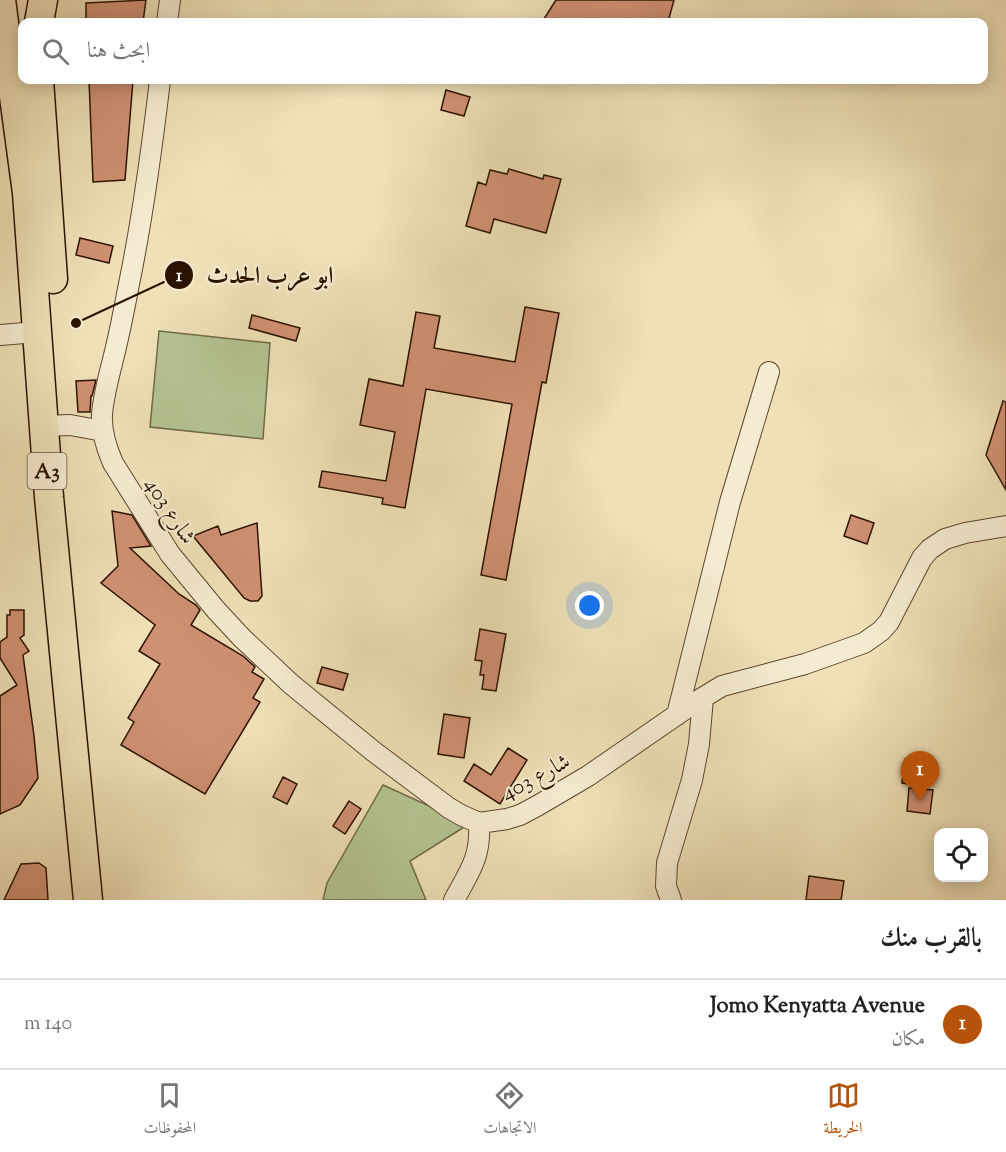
<!DOCTYPE html>
<html lang="ar">
<head>
<meta charset="utf-8">
<style>
	body { margin:0; font-family:"Sorts Mill Goudy",Amiri,serif; background:#f2f2f2; color:#202124; direction:rtl }
	.controls { position:absolute; right:18px; bottom:18px; display:grid; overflow:hidden; border-radius:12px; box-shadow:0 3px 15px #0003 }
	.controls button { width:54px; height:54px; display:grid; place-items:center; padding:0; border:0; border-bottom:2px solid #e0e0e0; background:#fff; color:#202124; font:30px sans-serif }
	.you { position:absolute; left:590px; top:606px; width:21px; height:21px; margin:-15px; border:4px solid #fff; border-radius:50%; background:#1a73e8; box-shadow:0 0 0 9px #1a73e833 }
	.badge { display:grid; place-items:center; width:39px; height:39px; border-radius:50%; background:#b45309; color:#fff; font-size:20px; font-weight:700 }
	.pin { position:absolute; translate:-50% -50px; filter:drop-shadow(0 2px 3px #0008) }
	.pin::after { content:''; position:absolute; top:32px; width:21px; height:18px; background:inherit; clip-path:polygon(0 0,100% 0,50% 100%) }
	.list { margin:0; padding:0; list-style:none }
	h2 { display:flex; justify-content:space-between; align-items:center; height:78px; margin:0; padding:0 24px; font-size:26px }
	h2 small { font-size:20px; font-weight:400; color:#757577 }
	.list li { display:grid; grid-template-columns:39px 1fr auto; gap:18px; align-items:center; box-sizing:border-box; height:90px; padding:0 24px; border-top:2px solid #e0e0e0 }
	.list b { display:block; font-size:22px; white-space:nowrap }
	.list p { margin:0; font-size:20px; white-space:nowrap; color:#757577 }
	.list em { font-size:20px; font-style:normal; color:#757577 }
	.icon { flex:none; width:33px; height:33px; fill:none; stroke:currentColor; stroke-width:2; stroke-linecap:round; stroke-linejoin:round }
	.map { position:relative; flex:none; width:1006px; height:900px; overflow:hidden; direction:ltr }
	.search { position:absolute; background:#fff; box-shadow:0 3px 15px #0003; left:18px; right:18px; top:18px; height:66px; display:flex; align-items:center; gap:15px; box-sizing:border-box; padding:0 21px; border-radius:12px; color:#757577; font-size:22px }
	.sheet { height:168px; background:#fff }
	nav { display:flex; justify-content:space-around; align-items:center; box-sizing:border-box; height:84px; border-top:2px solid #e0e0e0; background:#fff; font-size:16px; color:#757577 }
	nav a { display:grid; justify-items:center; gap:3px }
	nav .on { color:#b45309 }
	.map>svg:first-child { display:block }
	.green { fill:#b4c392; stroke:#706b49; stroke-width:1.5 }
	.building { fill:#d09173; stroke:#2c1300; stroke-width:1.5 }
	.lines { fill:none; stroke-linecap:round; stroke-linejoin:round }
	.minor-casing { stroke:#5d462e; stroke-width:22 }
	.highway-casing { stroke:#2c1300; stroke-width:31 }
	.minor { stroke:#f5ebd0; stroke-width:20 }
	.highway { stroke:#efe0b7; stroke-width:28 }
	.labels { text-anchor:middle; stroke-width:4.5; stroke-linejoin:round; paint-order:stroke }
	.shield { fill:#f5ebd0; stroke:#68543e; stroke-width:1.5 }
	.shield-label { font-size:21px; font-weight:bold; fill:#2c1300 }
	.street-label { font-size:22px; fill:#2c1300; stroke:#f5ebd0 }
	.leader { fill:none; stroke:#2c1300; stroke-width:2 }
	.callout-dot { fill:#2c1300; stroke:#f5ebd0; stroke-width:2 }
	.mark-label { font-size:18px; text-anchor:middle; font-weight:bold; fill:#fff }
	.callout-label { font-size:24px; text-anchor:middle; font-weight:bold; fill:#2c1300; stroke:#f5ebd0; stroke-width:4.5; stroke-linejoin:round; paint-order:stroke }
</style>
</head>
<body>
<div class="map">
<svg width="1006" height="900" viewBox="0 0 1006 900">
	<rect width="100%" height="100%" fill="#efe0b7"/>
	<filter id="stains"><feTurbulence type="fractalNoise" baseFrequency=".00333" numOctaves="4"/><feColorMatrix values="0 0 0 0 .2 0 0 0 0 .09 0 0 0 0 .02 0 0 0 .5 -.17"/></filter>
	<radialGradient id="worn" r=".72"><stop offset=".6" stop-color="#630" stop-opacity="0"/><stop offset="1" stop-color="#630" stop-opacity=".3"/></radialGradient>
	<path class="green" d="M 159,331 L 270,343 L 263,439 L 150,427 Z
		M 383,785 L 469,824 L 410,861 L 426,900 L 323,900 L 327,883 Z"/>
	<path class="building" d="M 146,0 L 143,22 L 86,22 L 86,3 Z
		M 556,0 L 674,0 L 668,22 L 542,22 Z
		M 89,80 L 133,80 L 125,180 L 93,182 Z
		M 446,90 L 470,97 L 464,116 L 441,110 Z
		M 509,169 L 543,179 L 544,175 L 561,179 L 546,233 L 494,219 L 490,233 L 466,226 L 478,182 L 486,185 L 490,170 L 507,174 Z
		M 80,238 L 113,246 L 109,263 L 76,255 Z
		M 525,307 L 559,313 L 546,383 L 542,382 L 506,580 L 481,575 L 512,404 L 426,389 L 405,508 L 382,504 L 383,498 L 319,487 L 322,471 L 386,481 L 395,432 L 360,425 L 369,379 L 403,386 L 416,312 L 440,316 L 434,348 L 515,362 Z
		M 252,315 L 300,328 L 296,341 L 249,328 Z
		M 96,380 L 92,396 L 91,396 L 90,412 L 78,412 L 76,381 Z
		M 1003,401 L 1006,402 L 1006,490 L 986,455 Z
		M 112,511 L 132,515 L 151,546 L 130,548 L 179,594 L 196,605 L 200,610 L 191,625 L 243,656 L 255,667 L 252,672 L 264,679 L 253,698 L 260,702 L 205,794 L 121,745 L 134,722 L 128,718 L 160,664 L 139,651 L 155,625 L 101,583 L 118,566 Z
		M 851,515 L 874,523 L 867,544 L 844,536 Z
		M 257,523 L 262,596 L 258,601 L 250,601 L 244,598 L 193,536 L 218,526 L 221,535 Z
		M 10,610 L 24,610 L 24,635 L 20,638 L 29,651 L 23,655 L 34,736 L 38,778 L 20,805 L 0,814 L 0,696 L 17,685 L 0,658 L 0,642 L 7,637 L 7,615 L 10,615 Z
		M 480,629 L 506,634 L 496,691 L 482,689 L 484,675 L 480,675 L 482,661 L 475,660 Z
		M 322,667 L 348,674 L 343,690 L 317,683 Z
		M 444,714 L 470,718 L 464,758 L 438,754 Z
		M 508,748 L 527,760 L 500,804 L 464,781 L 474,764 L 491,775 Z
		M 905,759 L 918,760 L 915,785 L 902,783 Z
		M 283,777 L 297,784 L 287,804 L 273,797 Z
		M 909,788 L 933,790 L 930,814 L 907,811 Z
		M 349,801 L 361,809 L 345,834 L 333,826 Z
		M 39,863 L 46,868 L 48,900 L 4,900 L 21,864 Z
		M 809,876 L 844,881 L 841,900 L 806,900 Z"/>
	<g class="lines">
		<g class="minor-casing">
			<path id="minor" d="M 167,22 L 170,0
				M 160,80 C 152,148 143,216 129,284 C 125,305 121,326 116,347 C 111,369 104,391 102,414 C 101,431 106,447 113,463 L 170,554 L 216,610 L 242,638 L 291,684 L 373,751 L 449,808 L 461,815 L 479,823 L 507,819 L 520,815 L 537,806 L 588,776 L 694,703 L 722,686 L 805,664 L 864,643 L 881,631 L 889,622 L 922,558 L 930,549 L 945,539 L 965,533 L 1006,526
				M 0,335 L 37,332
				M 44,426 L 70,425 L 103,431
				M 677,715 L 730,502 L 769,372
				M 454,900 C 470,871 481,857 479,823
				M 671,900 L 666,886 L 667,863 L 692,780 L 699,744 L 703,698"/>
		</g>
		<g class="highway-casing">
			<path id="highway" d="M 1,0 L 27,193 L 49,497 L 88,900
				M 39,22 L 43,0
				M 39,80 L 53,279"/>
		</g>
		<use href="#minor" class="minor"/>
		<use href="#highway" class="highway"/>
	</g>
	<g class="labels">
		<rect class="shield" x="27.5" y="453" width="39" height="36" rx="4.5"/>
		<g class="shield-label">
			<text x="47" y="478">A3</text>
		</g>
		<g class="street-label">
			<text transform="translate(171 510) rotate(57)" y="8">شارع 403</text>
			<text transform="translate(535 776) rotate(-28)" y="8">شارع 403</text>
		</g>
	</g>
	<path class="leader" d="M76 323L179 275"/>
	<g class="callout-dot">
		<circle cx="76" cy="323" r="6"/>
		<circle cx="179" cy="275" r="15"/>
	</g>
	<g class="mark-label">
		<text x="179" y="281">1</text>
	</g>
	<g class="callout-label">
		<text x="270" y="283">ابو عرب الحدث</text>
	</g>
	<rect width="100%" height="100%" filter="url(#stains)"/>
	<rect width="100%" height="100%" fill="url(#worn)"/>
</svg>
<div class="controls">
<button><svg class="icon" aria-label="locate" viewBox="0 0 24 24"><circle cx="12" cy="12" r="6"/><path d="M12 2v4M12 18v4M2 12h4M18 12h4"/></svg></button>
</div>
<div class="you"></div>
<div class="pin badge" style="left:920px;top:801px">1</div>
<div class="search"><svg class="icon" aria-label="search" viewBox="0 0 24 24"><circle cx="10" cy="10" r="6"/><path d="M15 15l6 6"/></svg>ابحث هنا</div>
</div>
<section class="sheet">
<h2>بالقرب منك<small></small></h2>
<ul class="list">
<li><span class="badge">1</span><div><b>Jomo Kenyatta Avenue</b><p>مكان</p></div><em>140 m</em></li>
</ul>
</section>
<nav>
<a class="on"><svg class="icon" aria-label="map" viewBox="0 0 24 24"><path d="M3 6l6-2 6 2 6-2v14l-6 2-6-2-6 2zM9 4v14M15 6v14"/></svg>الخريطة</a>
<a><svg class="icon" aria-label="directions" viewBox="0 0 24 24"><path d="M12 3l9 9-9 9-9-9zM9 14v-3h6M13 9l2 2-2 2"/></svg>الاتجاهات</a>
<a><svg class="icon" aria-label="saved" viewBox="0 0 24 24"><path d="M7 4h10v16l-5-4-5 4z"/></svg>المحفوظات</a>
</nav>
</body>
</html>
